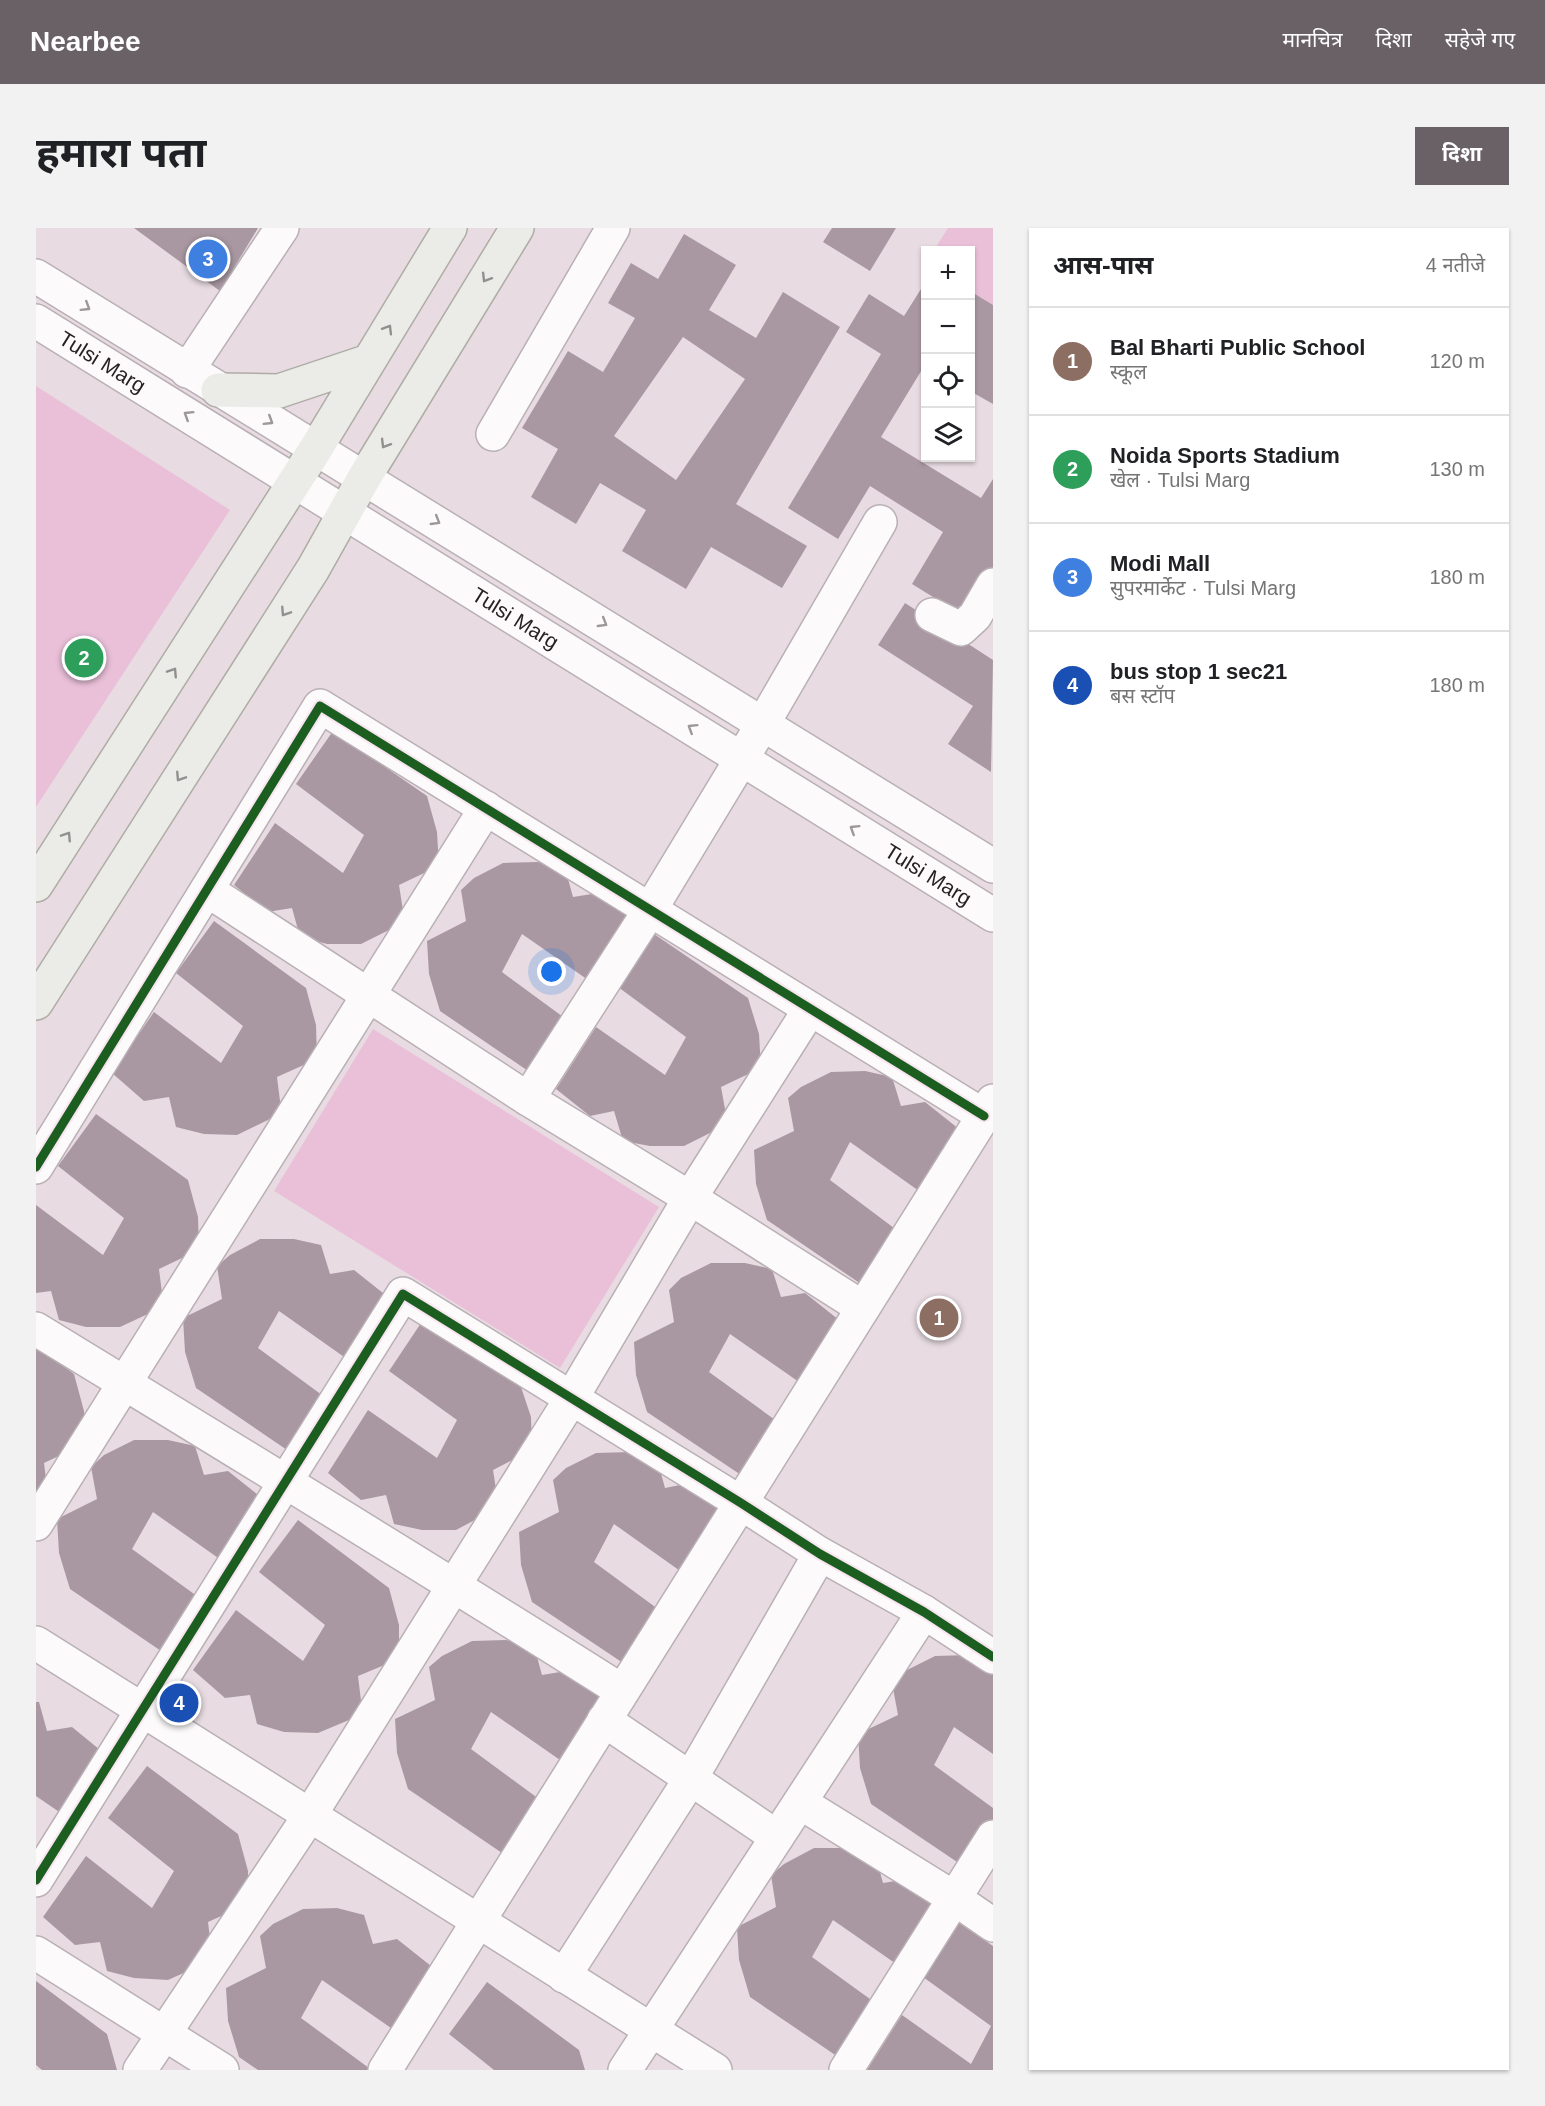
<!DOCTYPE html>
<html lang="hi">
<head>
<meta charset="utf-8">
<style>
	body { margin:0; font-family:Helvetica,"Noto Sans Devanagari",sans-serif; background:#f2f2f2; color:#202124 }
	.controls { position:absolute; right:18px; top:18px; display:grid; overflow:hidden; border-radius:0px; box-shadow:0 2px 4px #0004 }
	.controls button { width:54px; height:54px; display:grid; place-items:center; padding:0; border:0; border-bottom:2px solid #e0e0e0; background:#fff; color:#202124; font:30px sans-serif }
	.you { position:absolute; left:516px; top:744px; width:21px; height:21px; margin:-15px; border:4px solid #fff; border-radius:50%; background:#1a73e8; box-shadow:0 0 0 9px #1a73e833 }
	.badge { display:grid; place-items:center; width:39px; height:39px; border-radius:50%; background:#6a6166; color:#fff; font-size:20px; font-weight:700 }
	.pin { position:absolute; translate:-50% -50%; border:3px solid #fff; box-shadow:0 2px 6px #0006 }
	.list { margin:0; padding:0; list-style:none }
	h2 { display:flex; justify-content:space-between; align-items:center; height:78px; margin:0; padding:0 24px; font-size:26px }
	h2 small { font-size:20px; font-weight:400; color:#757577 }
	.list li { display:grid; grid-template-columns:39px 1fr auto; gap:18px; align-items:center; box-sizing:border-box; height:108px; padding:0 24px; border-top:2px solid #e0e0e0 }
	.list b { display:block; font-size:22px; white-space:nowrap }
	.list p { margin:0; font-size:20px; white-space:nowrap; color:#757577 }
	.list em { font-size:20px; font-style:normal; color:#757577 }
	.icon { flex:none; width:33px; height:33px; fill:none; stroke:currentColor; stroke-width:2; stroke-linecap:round; stroke-linejoin:round }
	.map { position:relative; flex:none; width:957px; height:1842px; overflow:hidden; border-radius:0px }
	header { display:flex; align-items:center; gap:36px; box-sizing:border-box; height:84px; padding:0 30px; background:#6a6166; color:#fff }
	header strong { font-size:28px }
	nav { display:flex; gap:33px; margin-inline-start:auto; font-size:21px }
	.intro { display:flex; align-items:center; justify-content:space-between; box-sizing:border-box; height:144px; padding:0 36px }
	h1 { margin:0; font-size:42px }
	.button { padding:15px 27px; border-radius:0px; background:#6a6166; color:#fff; font-size:21px; font-weight:700 }
	main { display:flex; gap:36px; padding:0 36px }
	aside { flex:1; background:#fff; border-radius:0px; box-shadow:0 2px 4px #0004 }
	.map>svg:first-child { display:block }
	.green { fill:#eac0d9 }
	.building { fill:#a998a2; fill-rule:evenodd }
	.lines { fill:none; stroke-linecap:round; stroke-linejoin:round }
	.minor-casing { stroke:#b9b0b5; stroke-width:36 }
	.major-casing { stroke:#aeaca5; stroke-width:36 }
	.minor { stroke:#fcfafb; stroke-width:33 }
	.major { stroke:#ebece7; stroke-width:33 }
	.cycleway-casing { stroke:#f9e5f1; stroke-width:13 }
	.cycleway { stroke:#1b5e20; stroke-width:9 }
	.oneway { stroke:#92908f }
	.oneway2 { stroke:#9c979a }
	.labels { text-anchor:middle; stroke-width:6; stroke-linejoin:round; paint-order:stroke }
	.street-label { font-size:21px; fill:#261f23; stroke:#f9e5f1 }
</style>
</head>
<body>
<header>
<strong>Nearbee</strong>
<nav><a>मानचित्र</a><a>दिशा</a><a>सहेजे गए</a></nav>
</header>
<div class="intro"><h1>हमारा पता</h1><a class="button">दिशा</a></div>
<main>
<div class="map">
<svg width="957" height="1842" viewBox="0 0 957 1842">
	<rect width="100%" height="100%" fill="#e8dce2"/>
	<path class="green" d="M 912,0 L 957,0 L 957,77 L 935,64 L 934,22 L 898,22 Z
		M 0,158 L 194,282 L 0,579 Z
		M 337,801 L 623,979 L 524,1140 L 238,963 Z"/>
	<path class="building" d="M 98,0 L 222,0 L 184,63 Z
		M 796,0 L 860,0 L 834,43 L 787,14 Z
		M 648,6 L 700,37 L 673,82 L 720,110 L 747,64 L 804,99 L 700,276 L 771,318 L 746,360 L 675,319 L 650,361 L 586,323 L 610,282 L 564,255 L 540,296 L 495,269 L 522,221 L 486,200 L 532,123 L 567,144 L 599,90 L 572,75 L 595,35 L 622,51 ZM 647,109 L 709,151 L 640,252 L 578,208 Z
		M 890,53 L 890,135 L 845,209 L 945,270 L 957,251 L 957,347 L 931,390 L 876,356 L 907,304 L 834,258 L 802,311 L 752,280 L 845,126 L 810,104 L 833,66 L 868,88 Z
		M 934,63 L 957,77 L 957,176 L 934,163 Z
		M 869,375 L 957,432 L 955,544 L 912,516 L 937,478 L 842,417 Z
		M 297,503 L 391,568 L 401,604 L 403,638 L 363,657 L 368,689 L 355,701 L 325,716 L 291,716 L 264,709 L 256,680 L 231,684 L 198,657 L 239,595 L 307,645 L 328,607 L 260,556 Z
		M 502,634 L 529,640 L 537,669 L 562,665 L 596,692 L 555,754 L 486,706 L 466,744 L 534,794 L 498,847 L 404,783 L 393,746 L 391,713 L 430,693 L 425,662 L 438,650 L 467,635 Z
		M 178,693 L 270,760 L 280,797 L 281,831 L 241,849 L 245,881 L 232,892 L 201,907 L 168,906 L 140,899 L 133,869 L 108,873 L 76,845 L 118,784 L 185,835 L 207,798 L 140,745 Z
		M 618,706 L 712,770 L 723,806 L 725,840 L 685,859 L 691,892 L 678,903 L 648,918 L 614,918 L 587,913 L 578,883 L 554,888 L 520,861 L 560,799 L 629,847 L 650,809 L 582,759 Z
		M 829,843 L 856,849 L 865,878 L 889,874 L 923,901 L 883,963 L 814,914 L 794,952 L 862,1003 L 825,1056 L 731,992 L 720,956 L 718,922 L 758,903 L 752,870 L 765,859 L 795,844 Z
		M 60,886 L 152,952 L 162,989 L 163,1022 L 123,1041 L 127,1073 L 114,1085 L 84,1099 L 50,1099 L 23,1092 L 15,1063 L 0,1065 L 0,977 L 67,1027 L 88,990 L 22,938 Z
		M 224,1011 L 258,1011 L 285,1017 L 294,1046 L 318,1042 L 352,1069 L 311,1131 L 243,1083 L 222,1120 L 290,1170 L 254,1224 L 160,1160 L 149,1124 L 147,1090 L 186,1071 L 181,1038 L 194,1027 Z
		M 675,1035 L 709,1035 L 736,1041 L 745,1069 L 769,1065 L 803,1092 L 763,1154 L 694,1106 L 673,1144 L 742,1194 L 705,1247 L 611,1184 L 600,1147 L 598,1114 L 638,1094 L 633,1062 L 645,1050 Z
		M 389,1089 L 483,1153 L 495,1189 L 496,1222 L 457,1242 L 462,1274 L 450,1286 L 420,1302 L 386,1302 L 358,1296 L 350,1267 L 325,1272 L 292,1245 L 332,1182 L 401,1230 L 421,1192 L 353,1143 Z
		M 0,1118 L 38,1146 L 48,1183 L 48,1216 L 8,1235 L 12,1267 L 0,1277 Z
		M 98,1212 L 132,1212 L 159,1218 L 168,1247 L 192,1243 L 226,1270 L 185,1332 L 117,1284 L 96,1321 L 165,1371 L 128,1425 L 34,1361 L 23,1325 L 21,1291 L 61,1271 L 55,1239 L 68,1227 Z
		M 594,1224 L 621,1231 L 629,1260 L 654,1255 L 688,1282 L 647,1345 L 578,1296 L 558,1334 L 626,1384 L 590,1437 L 496,1374 L 485,1337 L 483,1304 L 523,1284 L 517,1252 L 530,1240 L 560,1225 Z
		M 262,1292 L 353,1360 L 363,1397 L 363,1431 L 322,1448 L 326,1481 L 313,1492 L 282,1505 L 248,1504 L 221,1496 L 214,1467 L 189,1470 L 157,1442 L 200,1382 L 267,1433 L 289,1397 L 223,1344 Z
		M 470,1412 L 498,1418 L 506,1447 L 530,1443 L 564,1470 L 524,1532 L 455,1484 L 435,1521 L 503,1571 L 466,1625 L 372,1561 L 361,1525 L 359,1491 L 399,1472 L 393,1439 L 406,1428 L 436,1413 Z
		M 933,1427 L 957,1433 L 957,1526 L 918,1499 L 898,1537 L 957,1580 L 957,1600 L 930,1640 L 835,1576 L 824,1540 L 822,1506 L 862,1487 L 856,1455 L 869,1443 L 899,1428 Z
		M 0,1474 L 3,1474 L 11,1503 L 36,1499 L 69,1526 L 29,1588 L 0,1568 Z
		M 111,1538 L 202,1606 L 212,1643 L 212,1676 L 172,1694 L 176,1727 L 163,1738 L 132,1752 L 98,1750 L 71,1743 L 64,1714 L 39,1717 L 7,1689 L 50,1628 L 116,1680 L 138,1643 L 72,1590 Z
		M 778,1620 L 812,1620 L 839,1626 L 847,1655 L 872,1651 L 906,1678 L 866,1740 L 797,1692 L 776,1729 L 845,1779 L 808,1833 L 714,1769 L 703,1732 L 701,1699 L 740,1679 L 735,1647 L 748,1636 Z
		M 301,1680 L 328,1687 L 337,1716 L 361,1711 L 395,1738 L 355,1800 L 286,1752 L 265,1790 L 333,1840 L 332,1842 L 222,1842 L 203,1829 L 192,1793 L 190,1760 L 230,1740 L 224,1708 L 237,1696 L 267,1681 Z
		M 923,1695 L 957,1718 L 957,1842 L 831,1842 L 866,1787 L 935,1836 L 955,1798 L 887,1749 Z
		M 0,1753 L 71,1806 L 81,1842 L 6,1842 L 0,1837 Z
		M 451,1754 L 543,1822 L 549,1842 L 458,1842 L 413,1806 Z"/>
	<g class="lines">
		<g class="minor-casing">
			<g id="minor">
				<path d="M 0,48 C 318,247 639,439 957,638"/>
				<path id="s1" d="M 0,93 L 957,687"/>
				<path d="M 151,143 L 246,0"/>
				<path d="M 457,206 L 577,0"/>
				<path d="M 896,387 L 925,401 L 939,388 L 957,357"/>
				<path d="M 171,662 L 492,871 L 654,970 L 827,1080"/>
				<path d="M 492,871 L 614,682 L 728,494 L 844,294"/>
				<path d="M 0,939 L 284,478 L 948,888"/>
				<path d="M 0,1101 C 196,1221 392,1340 586,1463"/>
				<path d="M 0,1296 L 450,580"/>
				<path d="M 0,1415 L 679,1842"/>
				<path d="M 568,1492 L 741,1609"/>
				<path d="M 765,1575 L 918,1670 L 957,1697"/>
				<path d="M 0,1652 L 367,1066 L 705,1275 L 784,1326 L 888,1384 L 957,1429"/>
				<path d="M 0,1725 L 186,1842"/>
				<path d="M 528,1748 L 655,1550 L 784,1326"/>
				<path d="M 104,1842 L 274,1587 L 535,1171 L 654,970 L 774,781"/>
				<path d="M 349,1842 L 957,873"/>
				<path d="M 589,1842 L 888,1384"/>
				<path d="M 810,1842 L 957,1609"/>
			</g>
		</g>
		<g class="major-casing">
			<path id="major" d="M 182,162 L 243,163 L 333,133
				M 0,657 L 279,222 L 414,0
				M 0,775 L 277,341 L 328,250 L 481,0"/>
		</g>
		<use href="#minor" class="minor"/>
		<use href="#major" class="major"/>
		<g class="cycleway-casing">
			<path id="cycleway" d="M 0,939 L 284,478 L 948,888
				M 0,1652 L 367,1066 L 705,1275 L 784,1326 L 888,1384 L 957,1429"/>
		</g>
		<use href="#cycleway" class="cycleway"/>
	</g>
	<defs><path id="oneway-chevron" d="M-2-3.5L2.5 0L-2 3.5" fill="none" stroke-width="1.6" stroke-linecap="round" stroke-linejoin="round" transform="scale(1.5)"/></defs>
	<g class="oneway">
		<use href="#oneway-chevron" transform="translate(450 50) rotate(121)"/>
		<use href="#oneway-chevron" transform="translate(352 101) rotate(-59)"/>
		<use href="#oneway-chevron" transform="translate(349 216) rotate(121)"/>
		<use href="#oneway-chevron" transform="translate(249 384) rotate(123)"/>
		<use href="#oneway-chevron" transform="translate(137 444) rotate(-57)"/>
		<use href="#oneway-chevron" transform="translate(144 549) rotate(123)"/>
		<use href="#oneway-chevron" transform="translate(31 608) rotate(-57)"/>
	</g>
	<g class="oneway2">
		<use href="#oneway-chevron" transform="translate(50 79) rotate(32)"/>
		<use href="#oneway-chevron" transform="translate(152 187) rotate(-148)"/>
		<use href="#oneway-chevron" transform="translate(233 193) rotate(32)"/>
		<use href="#oneway-chevron" transform="translate(400 293) rotate(31)"/>
		<use href="#oneway-chevron" transform="translate(567 395) rotate(31)"/>
		<use href="#oneway-chevron" transform="translate(656 500) rotate(-148)"/>
		<use href="#oneway-chevron" transform="translate(818 601) rotate(-148)"/>
	</g>
	<g class="labels">
		<g class="street-label">
			<text dy="7" stroke="none"><textPath href="#s1" startOffset="78">Tulsi Marg</textPath></text>
			<text dy="7" stroke="none"><textPath href="#s1" startOffset="564">Tulsi Marg</textPath></text>
			<text dy="7" stroke="none"><textPath href="#s1" startOffset="1050">Tulsi Marg</textPath></text>
		</g>
	</g>
</svg>
<div class="controls">
<button>+</button>
<button>−</button>
<button><svg class="icon" aria-label="locate" viewBox="0 0 24 24"><circle cx="12" cy="12" r="6"/><path d="M12 2v4M12 18v4M2 12h4M18 12h4"/></svg></button>
<button><svg class="icon" aria-label="layers" viewBox="0 0 24 24"><path d="M12 4l9 5-9 5-9-5zM3 14l9 5 9-5"/></svg></button>
</div>
<div class="you"></div>
<div class="pin badge" style="left:903px;top:1090px;background:#8d6e63">1</div>
<div class="pin badge" style="left:48px;top:430px;background:#2e9e5b">2</div>
<div class="pin badge" style="left:172px;top:31px;background:#3f7fe0">3</div>
<div class="pin badge" style="left:143px;top:1475px;background:#1a4fb4">4</div>
</div>
<aside>
<h2>आस-पास<small>4 नतीजे</small></h2>
<ul class="list">
<li><span class="badge" style="background:#8d6e63">1</span><div><b>Bal Bharti Public School</b><p>स्कूल</p></div><em>120 m</em></li>
<li><span class="badge" style="background:#2e9e5b">2</span><div><b>Noida Sports Stadium</b><p>खेल · Tulsi Marg</p></div><em>130 m</em></li>
<li><span class="badge" style="background:#3f7fe0">3</span><div><b>Modi Mall</b><p>सुपरमार्केट · Tulsi Marg</p></div><em>180 m</em></li>
<li><span class="badge" style="background:#1a4fb4">4</span><div><b>bus stop 1 sec21</b><p>बस स्टॉप</p></div><em>180 m</em></li>
</ul>
</aside>
</main>
</body>
</html>
